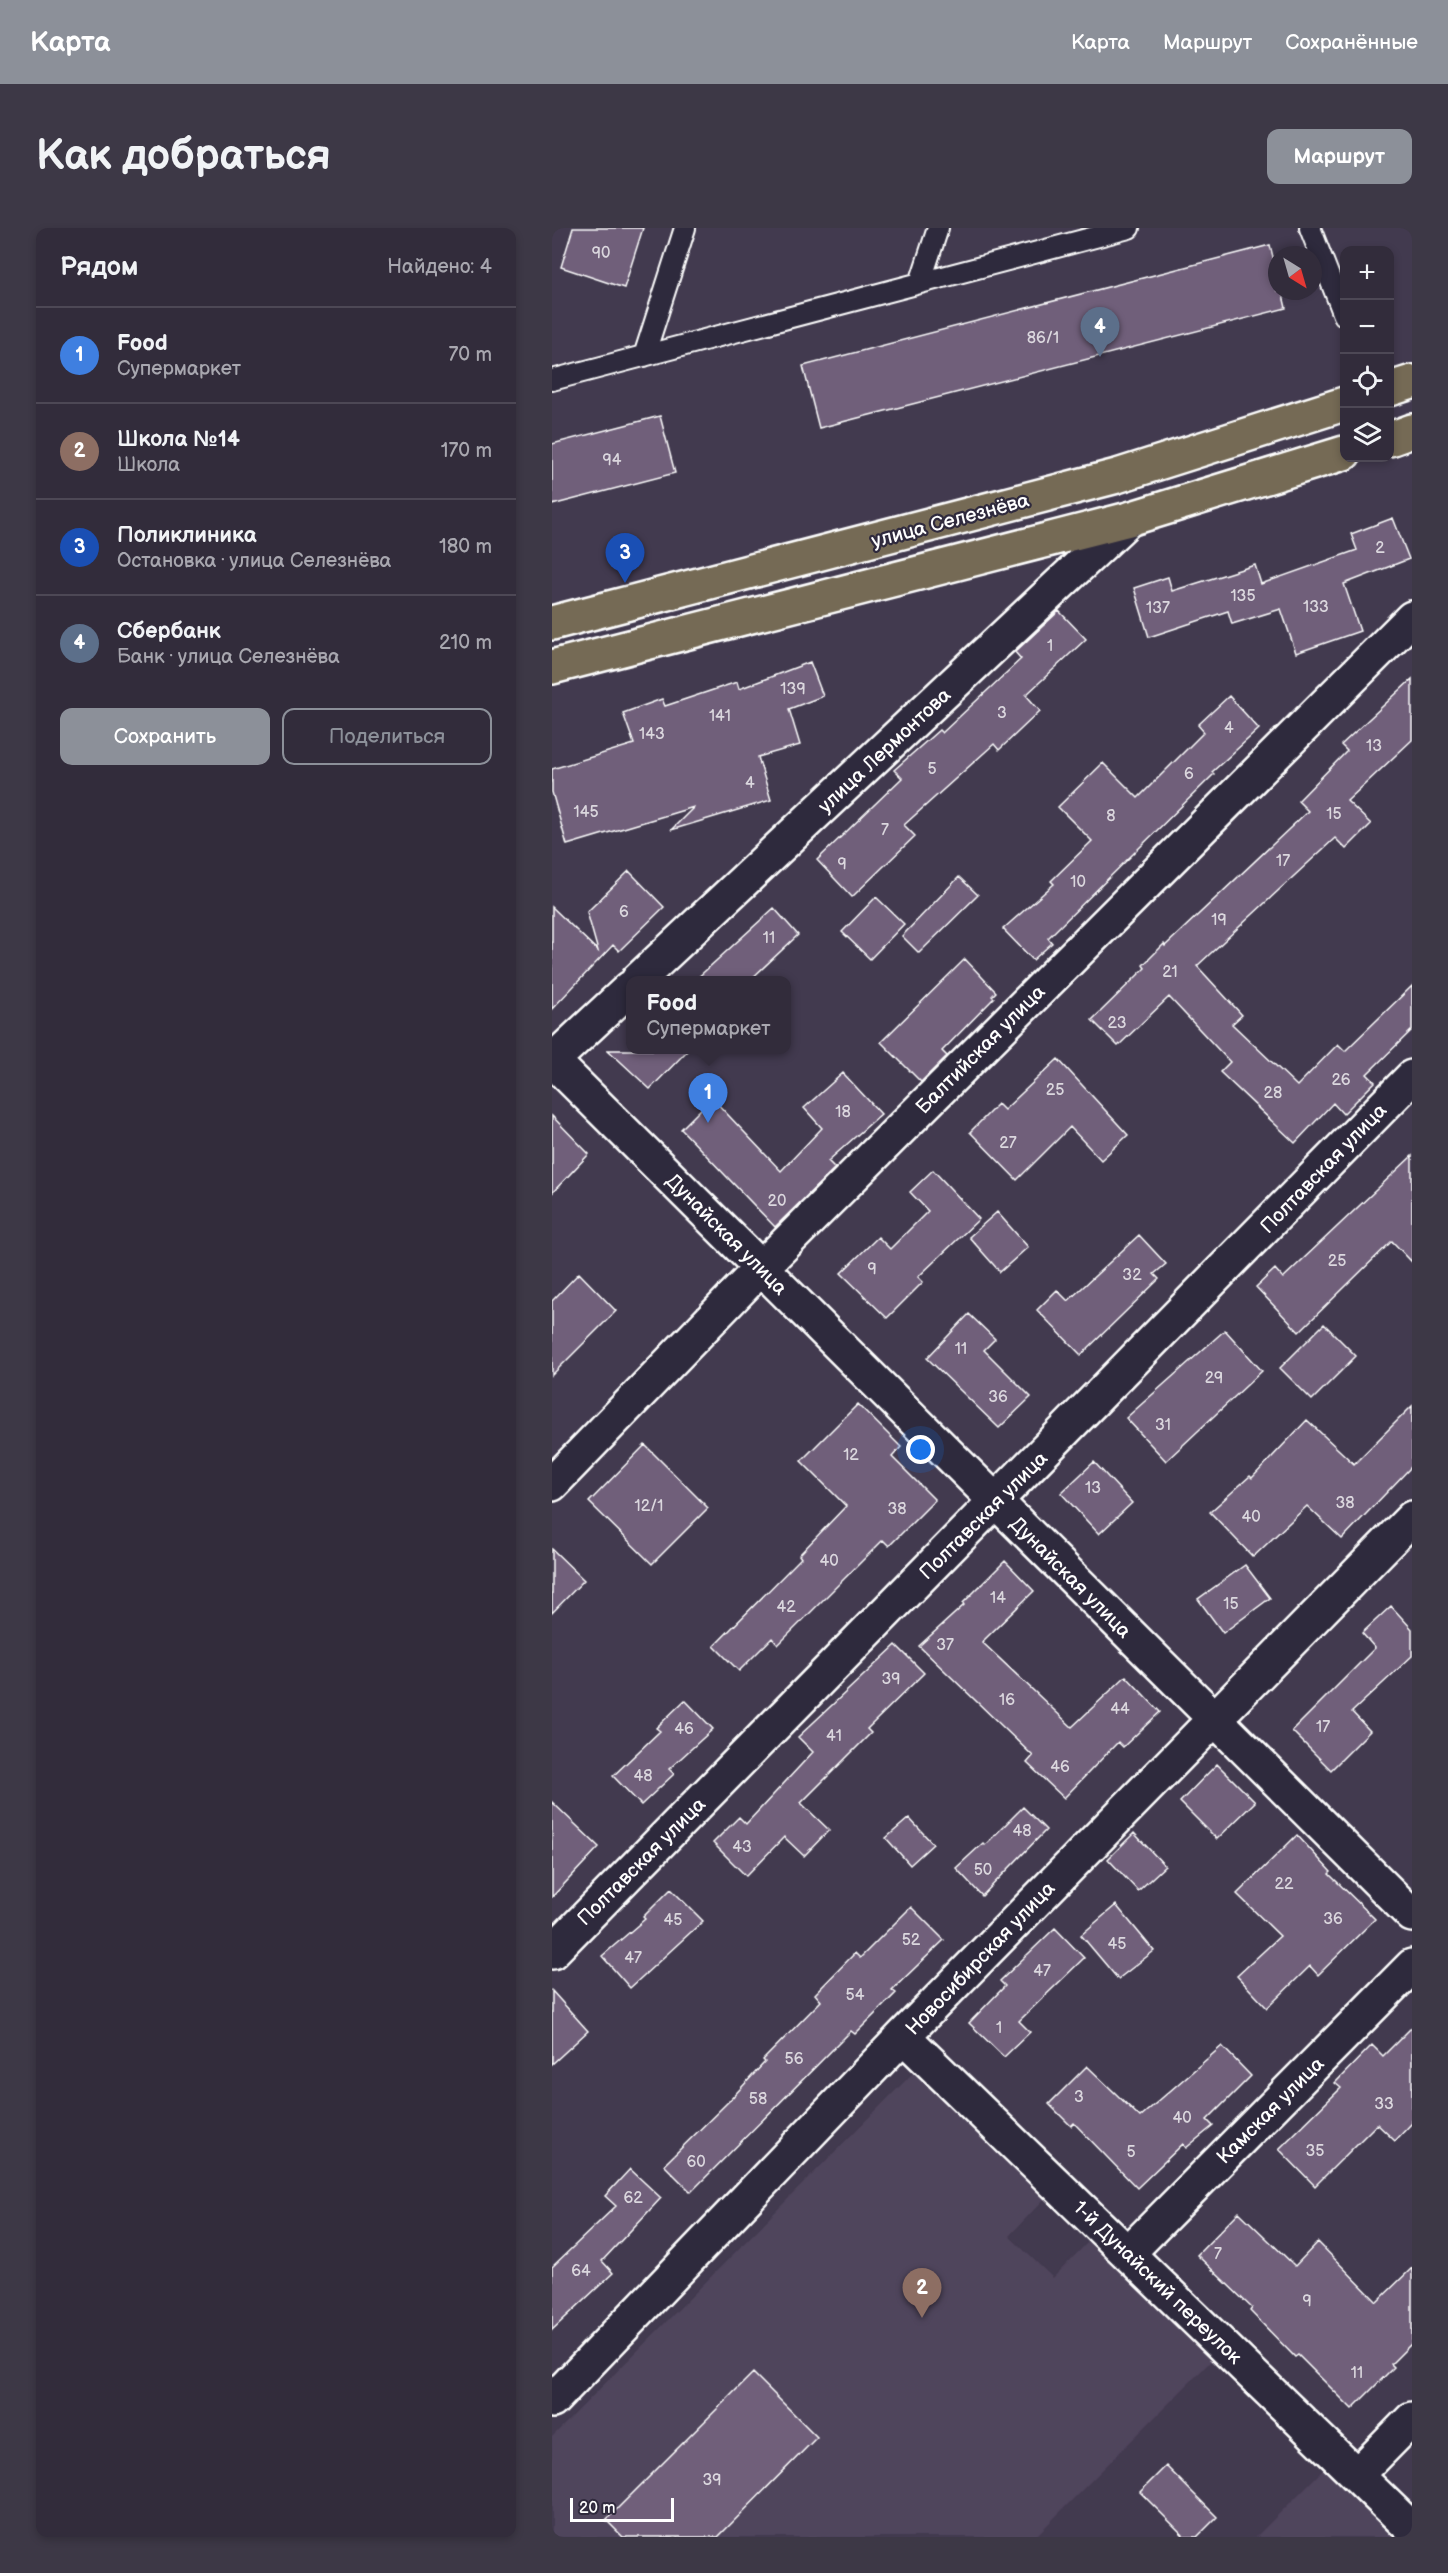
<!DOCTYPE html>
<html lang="ru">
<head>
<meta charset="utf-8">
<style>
	body { margin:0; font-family:"Balsamiq Sans",sans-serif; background:#3d3846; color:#f1f3f6 }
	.controls { position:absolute; right:18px; top:18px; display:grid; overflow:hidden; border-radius:12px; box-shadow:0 3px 9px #0003 }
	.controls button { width:54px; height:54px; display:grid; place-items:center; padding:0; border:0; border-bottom:2px solid #4d4855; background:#322c3b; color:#f1f3f6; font:30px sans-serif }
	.compass { position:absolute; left:716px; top:18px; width:54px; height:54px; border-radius:50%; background:#322c3b; box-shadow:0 3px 9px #0003; rotate:143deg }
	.scale { position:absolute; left:18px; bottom:15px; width:104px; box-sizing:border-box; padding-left:6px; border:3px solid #fff; border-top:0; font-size:16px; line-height:21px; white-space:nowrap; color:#fff; -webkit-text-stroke:4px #2f2a3d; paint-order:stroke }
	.you { position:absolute; left:369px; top:1222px; width:21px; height:21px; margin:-15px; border:4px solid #fff; border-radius:50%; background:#1a73e8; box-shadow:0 0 0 9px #1a73e833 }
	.badge { display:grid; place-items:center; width:39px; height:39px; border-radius:50%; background:#8c9099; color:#fff; font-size:20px; font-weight:700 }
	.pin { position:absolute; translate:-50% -50px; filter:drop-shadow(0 2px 3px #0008) }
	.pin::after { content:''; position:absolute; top:32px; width:21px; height:18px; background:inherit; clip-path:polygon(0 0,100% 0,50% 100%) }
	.popup { position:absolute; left:74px; top:748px; width:165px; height:78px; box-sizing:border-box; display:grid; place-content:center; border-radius:12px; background:#322c3b; filter:drop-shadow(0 2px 4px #0005); font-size:20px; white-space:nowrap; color:#a8a7af }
	.popup b { font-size:22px; color:#f1f3f6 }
	.popup::after { content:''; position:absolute; left:50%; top:100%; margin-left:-12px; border:12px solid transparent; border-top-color:#322c3b }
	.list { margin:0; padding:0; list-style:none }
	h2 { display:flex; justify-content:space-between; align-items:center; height:78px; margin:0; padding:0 24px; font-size:26px }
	h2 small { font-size:20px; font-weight:400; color:#a8a7af }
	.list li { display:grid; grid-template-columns:39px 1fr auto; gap:18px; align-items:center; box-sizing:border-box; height:96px; padding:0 24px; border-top:2px solid #4d4855 }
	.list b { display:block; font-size:22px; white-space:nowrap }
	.list p { margin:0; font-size:20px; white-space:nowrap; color:#a8a7af }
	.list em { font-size:20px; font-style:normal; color:#a8a7af }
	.actions { display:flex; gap:12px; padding:18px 24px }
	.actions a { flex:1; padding:14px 0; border:2px solid #8c9099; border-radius:12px; text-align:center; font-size:21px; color:#8c9099 }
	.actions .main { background:#8c9099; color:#fff }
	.icon { flex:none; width:33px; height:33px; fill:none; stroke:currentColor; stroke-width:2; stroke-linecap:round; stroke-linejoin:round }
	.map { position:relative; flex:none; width:860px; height:2309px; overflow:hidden; border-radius:12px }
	header { display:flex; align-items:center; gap:36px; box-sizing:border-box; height:84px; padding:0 30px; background:#8c9099; color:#fff }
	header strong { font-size:28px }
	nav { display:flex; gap:33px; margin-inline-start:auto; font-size:21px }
	.intro { display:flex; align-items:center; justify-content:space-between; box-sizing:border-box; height:144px; padding:0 36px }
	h1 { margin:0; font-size:42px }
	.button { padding:15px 27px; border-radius:12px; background:#8c9099; color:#fff; font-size:21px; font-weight:700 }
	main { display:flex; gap:36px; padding:0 36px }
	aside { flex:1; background:#322c3b; border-radius:12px; box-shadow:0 3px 9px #0003 }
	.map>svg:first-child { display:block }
	.built { fill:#50455c }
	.building { fill:#6f5e7a; stroke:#fff; stroke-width:1.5 }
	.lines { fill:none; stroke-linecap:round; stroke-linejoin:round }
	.lane-casing { stroke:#fff; stroke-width:24 }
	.street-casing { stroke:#fff; stroke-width:38 }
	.primary-casing { stroke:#fff; stroke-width:38 }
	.lane { stroke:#2f2a3d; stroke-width:20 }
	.street { stroke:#2f2a3d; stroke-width:33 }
	.primary { stroke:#756a55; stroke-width:33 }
	.labels { text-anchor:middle; stroke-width:4.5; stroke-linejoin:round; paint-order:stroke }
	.number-label { font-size:16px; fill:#dbd7de }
	.street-label { font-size:20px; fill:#fff; stroke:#2f2a3d }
</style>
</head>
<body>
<header>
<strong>Карта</strong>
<nav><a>Карта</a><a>Маршрут</a><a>Сохранённые</a></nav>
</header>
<div class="intro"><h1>Как добраться</h1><a class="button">Маршрут</a></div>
<main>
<aside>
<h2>Рядом<small>Найдено: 4</small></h2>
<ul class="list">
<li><span class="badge" style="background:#3f7fe0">1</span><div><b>Food</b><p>Супермаркет</p></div><em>70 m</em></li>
<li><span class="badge" style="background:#8d6e63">2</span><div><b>Школа №14</b><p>Школа</p></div><em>170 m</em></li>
<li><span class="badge" style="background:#1a4fb4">3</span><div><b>Поликлиника</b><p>Остановка · улица Селезнёва</p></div><em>180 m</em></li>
<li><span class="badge" style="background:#5c6f8a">4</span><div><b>Сбербанк</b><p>Банк · улица Селезнёва</p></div><em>210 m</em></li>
</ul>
<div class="actions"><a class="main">Сохранить</a><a>Поделиться</a></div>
</aside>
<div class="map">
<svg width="860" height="2309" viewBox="0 0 860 2309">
	<rect width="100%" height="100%" fill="#423a4f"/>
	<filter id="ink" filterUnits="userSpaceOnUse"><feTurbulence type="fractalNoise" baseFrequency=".0167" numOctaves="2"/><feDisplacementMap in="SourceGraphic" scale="12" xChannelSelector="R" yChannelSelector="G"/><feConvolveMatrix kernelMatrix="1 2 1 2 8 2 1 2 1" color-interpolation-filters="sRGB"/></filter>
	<g filter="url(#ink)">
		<path class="built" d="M 364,1842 L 495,1968 L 457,2008 L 501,2050 L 539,2011 L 662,2130 L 483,2309 L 0,2309 L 0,2209 Z
			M 773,2240 L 841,2309 L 704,2309 Z"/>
		<path class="building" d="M 21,0 L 91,0 L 72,60 L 9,39 Z
			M 718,17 L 725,45 L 725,63 L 730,63 L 734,80 L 267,200 L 251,138 Z
			M 108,188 L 123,245 L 0,277 L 0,216 Z
			M 841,290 L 857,331 L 792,356 L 808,403 L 744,425 L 729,381 L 680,396 L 676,383 L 597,409 L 582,360 L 616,349 L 620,363 L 703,337 L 709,356 L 805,322 L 799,306 Z
			M 507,383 L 534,411 L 474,467 L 488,483 L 447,522 L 442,516 L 352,597 L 363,608 L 300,669 L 265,632 L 350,550 L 342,542 L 387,502 L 390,505 L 469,431 L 463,424 Z
			M 258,434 L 271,468 L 237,481 L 248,517 L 206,529 L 219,572 L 119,602 L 142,579 L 15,617 L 0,564 L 0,541 L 82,516 L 71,485 L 110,471 L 113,478 L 185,454 L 187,461 Z
			M 860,451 L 860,512 L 795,573 L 819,596 L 794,621 L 783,610 L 645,738 L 690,787 L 680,796 L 745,858 L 786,816 L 793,823 L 860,758 L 860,802 L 815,846 L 823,854 L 791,886 L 781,875 L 743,915 L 668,844 L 678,834 L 617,769 L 566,818 L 540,792 L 593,740 L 591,737 L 612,716 L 613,718 L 756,583 L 746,573 L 795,523 L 789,517 Z
			M 677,468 L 707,501 L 660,544 L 662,546 L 496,710 L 500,715 L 481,732 L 451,701 L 502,656 L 499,653 L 540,613 L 506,579 L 551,535 L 586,570 L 652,504 L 646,497 Z
			M 77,643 L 112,679 L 67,723 L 61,717 L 0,781 L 0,679 L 46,723 L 35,684 Z
			M 407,649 L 426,667 L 367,725 L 350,708 Z
			M 324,669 L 352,696 L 318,731 L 290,704 Z
			M 222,680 L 246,707 L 197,753 L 142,753 Z
			M 413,731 L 444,764 L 440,768 L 442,770 L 390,823 L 395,828 L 369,854 L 329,814 Z
			M 56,822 L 136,822 L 98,861 Z
			M 506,831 L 576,907 L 549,932 L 518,899 L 465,952 L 418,904 L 446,876 L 452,882 Z
			M 291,845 L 329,886 L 276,933 L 283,940 L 223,999 L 129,901 L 160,870 L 229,943 L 270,900 L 252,880 Z
			M 0,888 L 37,926 L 0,965 Z
			M 860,928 L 860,1034 L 840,1013 L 747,1104 L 704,1059 L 723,1041 L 731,1050 Z
			M 381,942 L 427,991 L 366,1049 L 371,1054 L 335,1090 L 289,1045 L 326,1009 L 338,1021 L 376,983 L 358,964 Z
			M 445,984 L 476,1019 L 448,1044 L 417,1009 Z
			M 587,1007 L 614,1036 L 602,1046 L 607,1051 L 529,1127 L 485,1082 L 505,1062 L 516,1073 Z
			M 27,1045 L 64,1083 L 0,1147 L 0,1073 Z
			M 417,1086 L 443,1111 L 432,1122 L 479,1169 L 447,1200 L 375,1130 Z
			M 772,1096 L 804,1128 L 760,1172 L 728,1140 Z
			M 673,1102 L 710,1143 L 614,1233 L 574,1190 Z
			M 306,1176 L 349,1219 L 340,1229 L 383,1272 L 337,1318 L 331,1312 L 226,1417 L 220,1410 L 187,1443 L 162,1418 L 249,1330 L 247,1327 L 294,1278 L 249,1233 Z
			M 860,1178 L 860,1238 L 790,1311 L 755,1278 L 701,1329 L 658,1284 L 698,1248 L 700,1250 L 755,1192 L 802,1236 Z
			M 93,1217 L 156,1280 L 100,1336 L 37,1274 Z
			M 542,1234 L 580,1275 L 547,1306 L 509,1265 Z
			M 0,1321 L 32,1352 L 0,1385 Z
			M 453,1333 L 482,1363 L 430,1414 L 520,1499 L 574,1448 L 608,1484 L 571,1519 L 566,1514 L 512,1570 L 475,1535 L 481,1528 L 367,1418 L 412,1377 L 411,1375 Z
			M 693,1337 L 718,1370 L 671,1405 L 646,1371 Z
			M 839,1378 L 860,1401 L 860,1428 L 800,1484 L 818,1503 L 779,1542 L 740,1503 L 823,1420 L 810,1405 Z
			M 344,1417 L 372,1445 L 315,1501 L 319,1505 L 249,1575 L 277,1602 L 252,1628 L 232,1609 L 194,1648 L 161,1615 L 187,1589 L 194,1596 L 261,1524 L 246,1509 Z
			M 133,1472 L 161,1501 L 117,1541 L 122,1546 L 89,1577 L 61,1548 L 108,1503 L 104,1500 Z
			M 665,1536 L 703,1574 L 665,1611 L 628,1574 Z
			M 0,1574 L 47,1619 L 0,1669 Z
			M 471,1579 L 494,1602 L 430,1668 L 404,1640 L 431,1615 L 433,1617 Z
			M 357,1590 L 381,1616 L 358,1637 L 334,1610 Z
			M 582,1605 L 613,1638 L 586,1663 L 556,1631 Z
			M 745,1607 L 779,1644 L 777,1646 L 823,1691 L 766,1747 L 758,1738 L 715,1780 L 685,1748 L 728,1708 L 685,1666 Z
			M 119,1661 L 151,1693 L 78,1760 L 50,1728 L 93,1691 L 91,1689 Z
			M 564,1677 L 602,1723 L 566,1751 L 529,1707 Z
			M 359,1679 L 392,1712 L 340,1762 L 344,1765 L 303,1806 L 299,1803 L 139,1964 L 112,1937 L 177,1873 L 213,1834 L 211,1832 L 269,1773 L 263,1766 L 303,1725 L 308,1730 Z
			M 503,1700 L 532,1730 L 467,1793 L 478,1804 L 452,1829 L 417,1795 L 453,1758 L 448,1753 Z
			M 0,1763 L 36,1803 L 0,1836 Z
			M 860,1799 L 860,1895 L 843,1913 L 825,1896 L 763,1958 L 727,1921 L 789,1860 L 783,1855 L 820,1817 L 831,1828 Z
			M 670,1818 L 699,1848 L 655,1892 L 661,1898 L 634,1920 L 631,1916 L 585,1960 L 522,1895 L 519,1898 L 497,1876 L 535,1838 L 588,1889 Z
			M 78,1941 L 109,1970 L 50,2033 L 61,2045 L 0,2102 L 0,2039 L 64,1978 L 53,1968 Z
			M 687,1984 L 743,2038 L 766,2014 L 825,2074 L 860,2040 L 860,2115 L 839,2136 L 842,2139 L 800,2181 L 746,2127 L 743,2129 L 698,2083 L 700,2080 L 645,2027 Z
			M 201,2145 L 265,2209 L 166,2309 L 71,2309 L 54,2292 Z
			M 614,2238 L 665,2289 L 645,2309 L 633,2309 L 588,2264 Z"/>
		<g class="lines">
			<g class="lane-casing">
				<path id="lane" d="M 758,0 L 792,87
					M 368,55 L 386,0
					M 92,128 L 133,0
					M 0,152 L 577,0"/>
			</g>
			<g class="street-casing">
				<path id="street" d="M 86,752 L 577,291
					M 0,832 L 860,1687
					M 0,833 L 78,760
					M 0,1256 L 209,1040 L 860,390
					M 0,1724 L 860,849
					M 351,1808 L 860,2301
					M 576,2025 L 860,1738
					M 0,2173 L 351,1808 L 860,1290
					M 806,2246 L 860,2191"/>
			</g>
			<g class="primary-casing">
				<path id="primary" d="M 838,161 L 860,154
					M 838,211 L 860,203
					M 0,395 L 565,248 L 792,176
					M 0,439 L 577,291 L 792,225"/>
			</g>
			<use href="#lane" class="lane"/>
			<use href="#street" class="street"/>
			<use href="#primary" class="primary"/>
		</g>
	</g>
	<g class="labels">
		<g class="number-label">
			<text x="49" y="30">90</text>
			<text x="491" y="115">86/1</text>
			<text x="60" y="237">94</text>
			<text x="828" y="325">2</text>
			<text x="691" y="373">135</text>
			<text x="764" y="384">133</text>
			<text x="606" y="385">137</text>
			<text x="498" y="423">1</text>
			<text x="241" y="466">139</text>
			<text x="450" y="490">3</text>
			<text x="168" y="493">141</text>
			<text x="677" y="505">4</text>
			<text x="100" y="511">143</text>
			<text x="822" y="523">13</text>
			<text x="380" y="546">5</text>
			<text x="637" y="551">6</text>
			<text x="198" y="560">4</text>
			<text x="34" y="589">145</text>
			<text x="782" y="591">15</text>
			<text x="559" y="593">8</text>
			<text x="333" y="607">7</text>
			<text x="731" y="638">17</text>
			<text x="290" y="641">9</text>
			<text x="526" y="659">10</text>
			<text x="72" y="689">6</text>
			<text x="667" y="697">19</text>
			<text x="217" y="715">11</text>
			<text x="618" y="749">21</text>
			<text x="565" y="800">23</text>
			<text x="789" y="857">26</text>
			<text x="503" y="867">25</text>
			<text x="721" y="870">28</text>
			<text x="291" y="889">18</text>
			<text x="456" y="920">27</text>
			<text x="225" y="978">20</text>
			<text x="785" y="1038">25</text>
			<text x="320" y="1046">9</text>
			<text x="580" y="1052">32</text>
			<text x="409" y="1126">11</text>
			<text x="662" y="1155">29</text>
			<text x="446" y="1174">36</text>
			<text x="611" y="1202">31</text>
			<text x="299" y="1232">12</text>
			<text x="541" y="1265">13</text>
			<text x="793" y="1280">38</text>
			<text x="97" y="1283">12/1</text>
			<text x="345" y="1286">38</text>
			<text x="699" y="1294">40</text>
			<text x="277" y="1338">40</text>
			<text x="446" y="1375">14</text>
			<text x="679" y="1381">15</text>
			<text x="234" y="1384">42</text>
			<text x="393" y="1422">37</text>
			<text x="339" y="1456">39</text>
			<text x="455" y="1477">16</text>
			<text x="568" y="1486">44</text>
			<text x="771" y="1504">17</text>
			<text x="132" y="1506">46</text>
			<text x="282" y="1513">41</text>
			<text x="508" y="1544">46</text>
			<text x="91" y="1553">48</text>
			<text x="470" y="1608">48</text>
			<text x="190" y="1624">43</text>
			<text x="431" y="1647">50</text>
			<text x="732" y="1661">22</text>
			<text x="781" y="1696">36</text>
			<text x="121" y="1697">45</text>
			<text x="359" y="1717">52</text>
			<text x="565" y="1721">45</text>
			<text x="81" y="1735">47</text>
			<text x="490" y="1748">47</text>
			<text x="303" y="1772">54</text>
			<text x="447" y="1805">1</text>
			<text x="242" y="1836">56</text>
			<text x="527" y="1874">3</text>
			<text x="206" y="1876">58</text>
			<text x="832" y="1881">33</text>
			<text x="630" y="1895">40</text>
			<text x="763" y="1928">35</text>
			<text x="579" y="1929">5</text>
			<text x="144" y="1939">60</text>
			<text x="81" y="1975">62</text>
			<text x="666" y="2031">7</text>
			<text x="29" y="2048">64</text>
			<text x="755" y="2078">9</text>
			<text x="805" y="2150">11</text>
			<text x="160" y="2257">39</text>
		</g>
		<g class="street-label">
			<text transform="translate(398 292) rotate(-15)" y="7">улица Селезнёва</text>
			<text transform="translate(332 522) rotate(-43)" y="7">улица Лермонтова</text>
			<text transform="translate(428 821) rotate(-45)" y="7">Балтийская улица</text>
			<text transform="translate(771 940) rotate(-46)" y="7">Полтавская улица</text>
			<text transform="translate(175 1006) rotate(45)" y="7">Дунайская улица</text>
			<text transform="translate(431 1287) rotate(-45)" y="7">Полтавская улица</text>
			<text transform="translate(519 1349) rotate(45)" y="7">Дунайская улица</text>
			<text transform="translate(89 1633) rotate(-45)" y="7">Полтавская улица</text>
			<text transform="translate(428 1730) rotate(-46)" y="7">Новосибирская улица</text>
			<text transform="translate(718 1882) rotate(-45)" y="7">Камская улица</text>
			<text transform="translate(606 2054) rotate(44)" y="7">1-й Дунайский переулок</text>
		</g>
	</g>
</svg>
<div class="controls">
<button>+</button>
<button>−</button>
<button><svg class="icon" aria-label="locate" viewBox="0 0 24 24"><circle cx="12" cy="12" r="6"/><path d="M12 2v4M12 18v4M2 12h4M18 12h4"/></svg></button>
<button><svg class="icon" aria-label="layers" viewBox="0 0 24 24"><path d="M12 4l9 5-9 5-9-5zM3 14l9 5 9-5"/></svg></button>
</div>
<svg class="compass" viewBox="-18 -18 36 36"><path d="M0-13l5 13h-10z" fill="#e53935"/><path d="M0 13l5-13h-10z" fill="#a8a7af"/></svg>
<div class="scale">20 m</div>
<div class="you"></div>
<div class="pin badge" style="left:156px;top:895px;background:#3f7fe0">1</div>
<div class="popup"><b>Food</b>Супермаркет</div>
<div class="pin badge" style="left:370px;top:2090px;background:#8d6e63">2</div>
<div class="pin badge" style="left:73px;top:355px;background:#1a4fb4">3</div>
<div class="pin badge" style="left:548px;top:129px;background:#5c6f8a">4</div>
</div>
</main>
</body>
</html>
